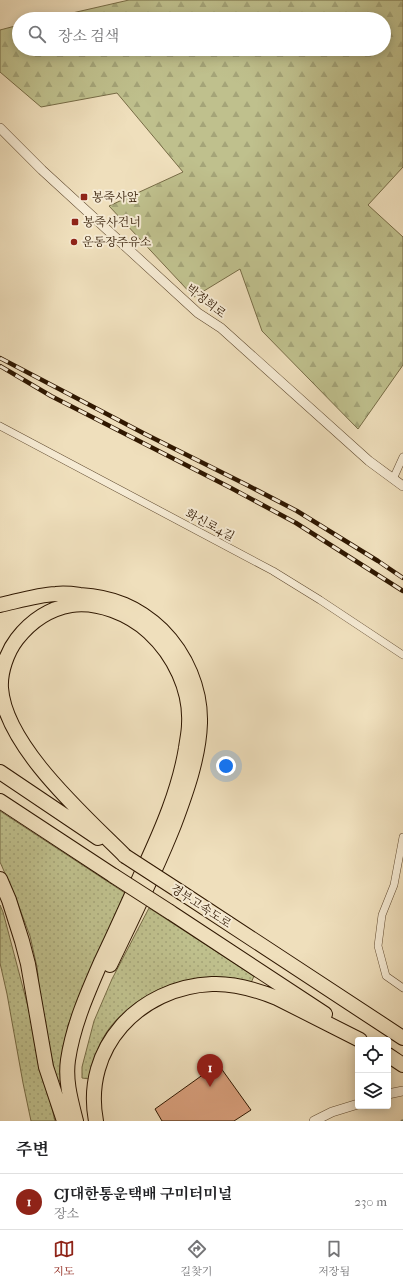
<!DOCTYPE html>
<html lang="ko">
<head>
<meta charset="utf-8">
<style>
	body { margin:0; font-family:"IM FELL French Canon","Noto Serif KR",serif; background:#f6f6f6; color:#202124 }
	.controls { position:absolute; right:12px; bottom:12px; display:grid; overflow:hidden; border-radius:4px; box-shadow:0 2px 10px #0003 }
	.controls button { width:36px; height:36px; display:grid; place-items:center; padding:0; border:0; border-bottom:1px solid #e0e0e0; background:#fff; color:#202124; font:20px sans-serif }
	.you { position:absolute; left:226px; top:766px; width:14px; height:14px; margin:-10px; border:3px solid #fff; border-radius:50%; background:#1a73e8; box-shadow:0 0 0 6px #1a73e833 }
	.badge { display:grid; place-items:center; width:26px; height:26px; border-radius:50%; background:#8f2418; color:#fff; font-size:13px; font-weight:700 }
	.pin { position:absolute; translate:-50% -33px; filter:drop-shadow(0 1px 2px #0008) }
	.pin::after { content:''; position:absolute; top:21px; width:14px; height:12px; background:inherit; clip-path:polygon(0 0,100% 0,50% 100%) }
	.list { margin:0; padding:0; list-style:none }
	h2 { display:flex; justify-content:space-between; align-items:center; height:52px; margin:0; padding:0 16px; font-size:17px }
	h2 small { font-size:13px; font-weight:400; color:#757577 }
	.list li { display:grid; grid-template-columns:26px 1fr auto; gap:12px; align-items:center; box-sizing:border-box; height:56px; padding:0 16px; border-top:1px solid #e0e0e0 }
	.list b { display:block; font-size:15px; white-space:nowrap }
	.list p { margin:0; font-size:13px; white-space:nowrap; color:#757577 }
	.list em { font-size:13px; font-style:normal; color:#757577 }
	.icon { flex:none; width:22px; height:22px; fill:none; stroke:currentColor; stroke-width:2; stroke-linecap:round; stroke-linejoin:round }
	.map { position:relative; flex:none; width:403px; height:1121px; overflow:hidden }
	.search { position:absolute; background:#fff; box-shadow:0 2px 10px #0003; left:12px; right:12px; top:12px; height:44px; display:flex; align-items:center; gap:10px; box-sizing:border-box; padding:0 14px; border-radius:22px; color:#757577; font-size:15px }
	.sheet { height:108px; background:#fff }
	nav { display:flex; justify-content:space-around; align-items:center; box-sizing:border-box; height:56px; border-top:1px solid #e0e0e0; background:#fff; font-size:11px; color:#757577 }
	nav a { display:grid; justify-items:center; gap:2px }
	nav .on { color:#8f2418 }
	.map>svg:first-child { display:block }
	.grass { fill:url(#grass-dots); stroke:#776c46 }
	.forest { fill:url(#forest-firs); stroke:#776c46 }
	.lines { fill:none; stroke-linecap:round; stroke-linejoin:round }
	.stream { stroke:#6f7b67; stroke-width:3 }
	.building { fill:#d99f7c; stroke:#2f1700 }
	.minor-casing { stroke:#5f492f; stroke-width:8 }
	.tertiary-casing { stroke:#5f492f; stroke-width:10 }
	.motorway-casing { stroke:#2f1700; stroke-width:16 }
	.minor { stroke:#f5ead3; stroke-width:7 }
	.tertiary { stroke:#f5ead3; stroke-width:9 }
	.motorway { stroke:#efdfbc; stroke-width:14 }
	.rail-casing { stroke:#2f1700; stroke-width:4.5 }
	.rail { stroke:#f5ead3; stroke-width:3; stroke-dasharray:9; stroke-linecap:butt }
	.motorway-bridge-casing { stroke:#2f1700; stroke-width:16; stroke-linecap:butt }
	.motorway-bridge { stroke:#efdfbc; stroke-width:14 }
	.poi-dot { fill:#8f2418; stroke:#f5ead3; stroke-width:1.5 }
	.labels { text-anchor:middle; stroke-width:4; stroke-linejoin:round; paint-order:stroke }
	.poi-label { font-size:12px; fill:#2f1700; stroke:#f5ead3; text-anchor:start }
	.street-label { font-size:12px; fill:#2f1700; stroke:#f5ead3 }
</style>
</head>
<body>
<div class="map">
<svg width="403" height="1121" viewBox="0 0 403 1121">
	<defs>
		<pattern id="grass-dots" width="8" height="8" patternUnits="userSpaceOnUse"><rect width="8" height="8" fill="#bfc08d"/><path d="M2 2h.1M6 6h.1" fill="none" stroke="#a4a478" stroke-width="1.8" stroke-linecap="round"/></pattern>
		<pattern id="forest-firs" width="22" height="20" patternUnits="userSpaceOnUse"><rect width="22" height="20" fill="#bfc08d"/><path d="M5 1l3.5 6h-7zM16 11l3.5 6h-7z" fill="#a4a478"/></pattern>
	</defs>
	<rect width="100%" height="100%" fill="#efdfbc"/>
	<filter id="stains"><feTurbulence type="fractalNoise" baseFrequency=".005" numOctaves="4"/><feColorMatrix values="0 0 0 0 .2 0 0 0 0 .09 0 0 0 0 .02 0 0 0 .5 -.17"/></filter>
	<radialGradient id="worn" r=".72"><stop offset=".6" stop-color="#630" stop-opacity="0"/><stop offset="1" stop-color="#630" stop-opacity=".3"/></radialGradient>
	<path class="grass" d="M 0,811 L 125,893 L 68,1025 L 61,1066 L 62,1080 L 57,1082 L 42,1015 L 37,967 L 30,936 L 15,896 L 0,862 Z
		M 0,905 L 3,912 L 27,1003 L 55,1121 L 31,1121 L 23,1083 L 7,994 L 0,963 Z
		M 149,908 L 254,976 L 251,983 C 241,981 229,977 218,977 C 178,977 137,994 111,1026 C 99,1041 93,1061 90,1079 L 82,1078 L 82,1067 L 94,1021 L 112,979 Z"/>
	<path class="forest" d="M 129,0 L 403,0 L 403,167 L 368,205 L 403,237 L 403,365 L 358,429 L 262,331 L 240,269 L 194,297 L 109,206 L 183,172 L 117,93 L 41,107 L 0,72 L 0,30 L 19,25 L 19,49 L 384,49 L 384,19 L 46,19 Z"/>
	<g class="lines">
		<path class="stream" d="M 402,1121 L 403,1121"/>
	</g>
	<path class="building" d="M 218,1064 L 251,1110 L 234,1121 L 162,1121 L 155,1109 Z"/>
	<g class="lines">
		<g class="minor-casing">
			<path id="minor" d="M 0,426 L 273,571 L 320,600 L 403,655
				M 393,479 L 403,457
				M 403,837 L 394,885 L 382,915 L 378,946 L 386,976 L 403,988"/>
		</g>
		<g class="tertiary-casing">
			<path id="tertiary" d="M 0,128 L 42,170 L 198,313 L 221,328 L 369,461 L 403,486
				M 388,1094 L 403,1091
				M 314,1121 L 332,1112 L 358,1104"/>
		</g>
		<g class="motorway-casing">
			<path id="motorway" d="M 0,605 C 18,601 37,595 56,594 C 64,593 73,594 80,595 C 113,597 138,607 162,630 C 186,654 201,689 200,723 C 199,757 186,793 174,825 C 155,873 132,919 110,965
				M 0,772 L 98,838
				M 0,801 L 114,876
				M 0,879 L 9,900 L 22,941 L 28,964 L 46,1067 L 64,1121
				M 182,893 L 403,1038
				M 170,912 L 325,1014
				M 388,1055 L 403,1065
				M 76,1121 C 71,1101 65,1081 68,1060 C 73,1026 87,994 101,962 C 116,931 130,899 144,868 C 162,829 179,790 186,748 C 187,740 189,732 189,724 C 191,690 174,655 149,632 C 129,614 98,601 71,605 C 48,609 31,621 17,639 C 7,652 0,672 1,688 C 5,746 85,816 125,856
				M 96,1121 C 82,1048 139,987 212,984 C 234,983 257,990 277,998 L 360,1040"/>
		</g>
		<use href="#minor" class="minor"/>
		<use href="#tertiary" class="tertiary"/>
		<use href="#motorway" class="motorway"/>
		<g class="rail-casing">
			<path id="rail" d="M 0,358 L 145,434 L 247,485 L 297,511 L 378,561 L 403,578
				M 0,366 L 51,396 L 231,488 L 296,523 L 403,591"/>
		</g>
		<use href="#rail" class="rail"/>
		<g class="motorway-bridge-casing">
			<path id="motorway-bridge" d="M 125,856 L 182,893
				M 114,876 L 170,912"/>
		</g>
		<use href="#motorway-bridge" class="motorway-bridge"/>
	</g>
	<g class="poi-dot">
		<rect x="80" y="193" width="8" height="8" rx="2"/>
		<rect x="71" y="218" width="8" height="8" rx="2"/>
		<circle cx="74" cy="242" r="4"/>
	</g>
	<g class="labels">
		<g class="poi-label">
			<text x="92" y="201">봉죽사앞</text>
			<text x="83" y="226">봉죽사건너</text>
			<text x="82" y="246">운동장주유소</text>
		</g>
		<g class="street-label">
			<text transform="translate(206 301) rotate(38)" y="4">박정희로</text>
			<text transform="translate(210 525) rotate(28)" y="4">화신로4길</text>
			<text transform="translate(201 906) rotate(33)" y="4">경부고속도로</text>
		</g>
	</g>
	<rect width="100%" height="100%" filter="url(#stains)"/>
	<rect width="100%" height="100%" fill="url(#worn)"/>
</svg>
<div class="controls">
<button><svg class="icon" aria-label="locate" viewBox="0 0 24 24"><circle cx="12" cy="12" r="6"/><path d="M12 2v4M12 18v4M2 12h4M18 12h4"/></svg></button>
<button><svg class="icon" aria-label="layers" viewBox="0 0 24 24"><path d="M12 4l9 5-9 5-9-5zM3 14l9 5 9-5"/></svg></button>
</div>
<div class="you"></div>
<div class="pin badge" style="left:210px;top:1087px">1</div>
<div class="search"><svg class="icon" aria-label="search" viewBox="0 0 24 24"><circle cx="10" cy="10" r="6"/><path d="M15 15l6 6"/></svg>장소 검색</div>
</div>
<section class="sheet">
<h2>주변<small></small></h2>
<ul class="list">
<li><span class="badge">1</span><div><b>CJ대한통운택배 구미터미널</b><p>장소</p></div><em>230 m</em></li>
</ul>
</section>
<nav>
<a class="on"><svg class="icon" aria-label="map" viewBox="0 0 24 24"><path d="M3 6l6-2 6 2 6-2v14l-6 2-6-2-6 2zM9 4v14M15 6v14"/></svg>지도</a>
<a><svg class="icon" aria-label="directions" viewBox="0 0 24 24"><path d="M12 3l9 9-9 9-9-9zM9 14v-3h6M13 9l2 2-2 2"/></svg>길찾기</a>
<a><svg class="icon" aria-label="saved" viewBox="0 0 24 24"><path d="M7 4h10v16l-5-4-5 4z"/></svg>저장됨</a>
</nav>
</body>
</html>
